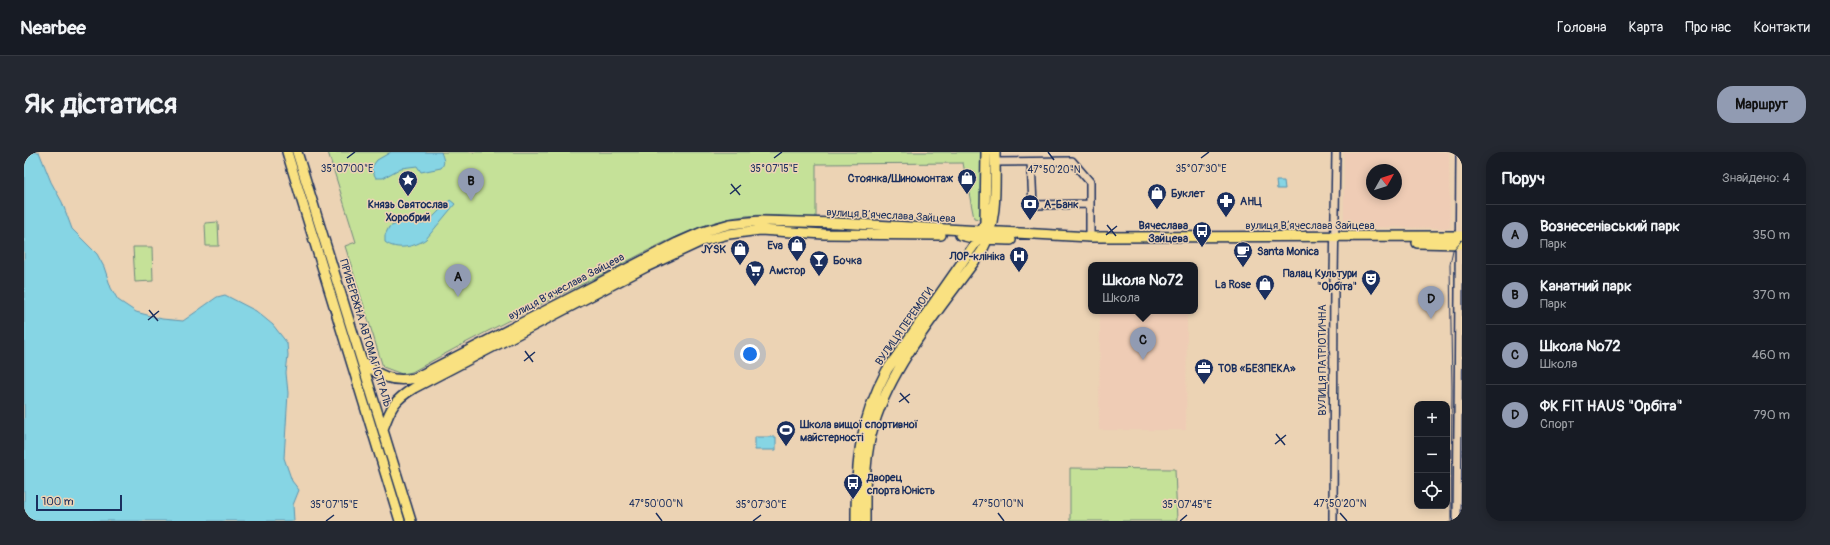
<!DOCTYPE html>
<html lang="uk">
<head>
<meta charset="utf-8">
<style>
	body { margin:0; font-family:Pangolin,sans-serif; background:#242831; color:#f1f3f6 }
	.controls { position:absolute; right:12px; bottom:12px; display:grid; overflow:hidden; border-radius:8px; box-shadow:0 2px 10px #0003 }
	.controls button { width:36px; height:36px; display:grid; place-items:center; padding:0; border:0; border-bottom:1px solid #363941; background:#171b24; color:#f1f3f6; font:20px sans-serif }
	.compass { position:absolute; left:1342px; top:12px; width:36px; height:36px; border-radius:50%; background:#171b24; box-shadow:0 2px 10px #0003; rotate:51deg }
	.scale { position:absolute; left:12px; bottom:10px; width:86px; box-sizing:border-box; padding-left:4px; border:2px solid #1b2f5e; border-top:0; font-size:11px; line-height:14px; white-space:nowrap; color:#1b2f5e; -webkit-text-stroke:3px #ecd3b4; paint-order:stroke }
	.you { position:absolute; left:726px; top:202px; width:14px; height:14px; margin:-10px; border:3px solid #fff; border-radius:50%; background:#1a73e8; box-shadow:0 0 0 6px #1a73e833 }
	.badge { display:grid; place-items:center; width:26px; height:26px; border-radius:50%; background:#919bb2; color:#111; font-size:13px; font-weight:700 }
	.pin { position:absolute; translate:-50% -33px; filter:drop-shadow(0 1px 2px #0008) }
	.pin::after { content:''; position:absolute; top:21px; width:14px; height:12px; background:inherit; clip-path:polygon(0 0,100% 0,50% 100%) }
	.popup { position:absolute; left:1064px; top:110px; width:110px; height:52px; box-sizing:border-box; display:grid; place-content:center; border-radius:8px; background:#171b24; filter:drop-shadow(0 1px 3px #0005); font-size:13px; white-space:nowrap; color:#9ea1a6 }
	.popup b { font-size:15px; color:#f1f3f6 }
	.popup::after { content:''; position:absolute; left:50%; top:100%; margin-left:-8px; border:8px solid transparent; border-top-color:#171b24 }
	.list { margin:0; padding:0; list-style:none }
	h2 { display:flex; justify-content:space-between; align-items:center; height:52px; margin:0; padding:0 16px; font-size:17px }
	h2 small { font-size:13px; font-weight:400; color:#9ea1a6 }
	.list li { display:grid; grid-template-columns:26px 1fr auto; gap:12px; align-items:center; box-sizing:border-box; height:60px; padding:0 16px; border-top:1px solid #363941 }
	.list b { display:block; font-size:15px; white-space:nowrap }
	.list p { margin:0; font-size:13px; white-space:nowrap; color:#9ea1a6 }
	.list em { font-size:13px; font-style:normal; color:#9ea1a6 }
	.icon { flex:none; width:22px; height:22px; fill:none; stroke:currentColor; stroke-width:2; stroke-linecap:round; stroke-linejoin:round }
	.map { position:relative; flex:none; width:1438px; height:369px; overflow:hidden; border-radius:16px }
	header { display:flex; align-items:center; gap:24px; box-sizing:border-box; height:56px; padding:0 20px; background:#171b24; border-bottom:1px solid #363941 }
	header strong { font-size:19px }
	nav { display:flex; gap:22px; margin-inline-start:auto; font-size:14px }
	.intro { display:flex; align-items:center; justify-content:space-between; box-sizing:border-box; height:96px; padding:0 24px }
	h1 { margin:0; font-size:28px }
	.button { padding:10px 18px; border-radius:16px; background:#919bb2; color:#111; font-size:14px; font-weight:700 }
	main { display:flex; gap:24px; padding:0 24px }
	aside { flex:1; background:#171b24; border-radius:16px; box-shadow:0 2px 10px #0003 }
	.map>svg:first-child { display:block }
	.built { fill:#efccb5; fill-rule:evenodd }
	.green { fill:#c5e198; stroke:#70887b }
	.water { fill:#86d5e4; stroke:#5b93ae }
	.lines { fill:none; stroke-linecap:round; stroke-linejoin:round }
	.minor-casing { stroke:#1b2f5e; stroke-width:10 }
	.major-casing { stroke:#1b2f5e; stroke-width:12 }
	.minor { stroke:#ecd3b4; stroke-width:7 }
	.major { stroke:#f9e181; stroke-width:9 }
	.tram { stroke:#1b2f5e; stroke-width:1 }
	.ticks { fill:none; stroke:#1b2f5e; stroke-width:1.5 }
	.labels { text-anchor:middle; stroke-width:3; stroke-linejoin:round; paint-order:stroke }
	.poi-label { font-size:11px; font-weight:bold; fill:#1b2f5e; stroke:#ecd3b4; text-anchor:start }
	.street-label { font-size:11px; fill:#1b2f5e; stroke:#ecd3b4 }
	.ticks-label { font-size:10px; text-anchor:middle; fill:#1b2f5e; stroke:#ecd3b4; stroke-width:3; stroke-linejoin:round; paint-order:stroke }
</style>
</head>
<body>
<header>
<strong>Nearbee</strong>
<nav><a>Головна</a><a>Карта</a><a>Про нас</a><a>Контакти</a></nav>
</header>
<div class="intro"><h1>Як дістатися</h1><a class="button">Маршрут</a></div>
<main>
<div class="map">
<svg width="1438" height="369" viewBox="0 0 1438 369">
	<rect width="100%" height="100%" fill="#ecd3b4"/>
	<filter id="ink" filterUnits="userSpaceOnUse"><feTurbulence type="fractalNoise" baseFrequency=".025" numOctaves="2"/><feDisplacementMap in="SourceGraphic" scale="8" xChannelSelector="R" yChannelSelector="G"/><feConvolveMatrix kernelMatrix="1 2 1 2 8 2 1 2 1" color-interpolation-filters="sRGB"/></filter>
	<g filter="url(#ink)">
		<path class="built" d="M 1320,0 L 1425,0 L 1426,76 L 1320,75 ZM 1348,18 L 1372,18 L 1372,42 L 1348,42 Z
			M 1076,159 L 1163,159 L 1162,278 L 1075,278 Z"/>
		<path class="green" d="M 266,0 L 270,0 L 382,369 L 378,369 Z
			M 304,0 L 959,0 L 959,68 L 950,66 L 939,11 L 792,12 L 792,66 C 766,65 738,61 713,65 C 665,74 620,101 577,123 C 513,154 450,185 388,220 L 378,222 L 359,215 L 321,94 L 332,90 Z
			M 194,70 L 195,94 L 182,94 L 181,71 Z
			M 109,95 L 128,95 L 129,129 L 111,130 Z
			M 1046,316 L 1151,317 L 1153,369 L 1046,369 Z"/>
		<path class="water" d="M 0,0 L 15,0 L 27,30 L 38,50 L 48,77 L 73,102 L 80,115 L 87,136 L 94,148 L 112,160 L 138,167 L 159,169 L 193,145 L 201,143 L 232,159 L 249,173 L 263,191 L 264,203 L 262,221 L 264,241 L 260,306 L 268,329 L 275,338 L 269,353 L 270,369 L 0,369 Z
			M 367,0 L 417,0 C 419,6 422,11 417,16 L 397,20 L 393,14 L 377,16 L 359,26 L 352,26 L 347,16 L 353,8 Z
			M 1252,29 L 1260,29 L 1261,37 L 1253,37 Z
			M 426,48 L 431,52 L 402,87 C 391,95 372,99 361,90 L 361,83 L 365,75 L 380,69 L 398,72 L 406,68 Z
			M 731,285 L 752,285 L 752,298 L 731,298 Z"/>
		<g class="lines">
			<g class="minor-casing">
				<path id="minor" d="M 971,10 L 1048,9 L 1066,30 L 1066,85
					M 1007,10 L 1009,53 L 1065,52
					M 1309,369 L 1310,125 L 1312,0
					M 1433,369 C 1434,246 1436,123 1436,0"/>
			</g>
			<g class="major-casing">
				<path id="major" d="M 263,0 L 376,369
					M 273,0 L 387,369
					M 936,83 L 953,87 L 987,88
					M 1393,91 L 1438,92
					M 338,209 C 354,224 369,231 391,226 L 653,91 L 678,80 L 706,72 L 736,69 L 813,71 L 1066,85 L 1438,84
					M 359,277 C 367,255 370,248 390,236 L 622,115 L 678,89 L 705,82 L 736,78 L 800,82 L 917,83
					M 832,369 C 832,311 835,270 863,218 L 955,86 L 961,70 L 962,0
					M 841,369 C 841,337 840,303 850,272 C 869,210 920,152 958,99 C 974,69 971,33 971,0"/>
			</g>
			<use href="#minor" class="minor"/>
			<use href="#major" class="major"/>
			<path class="tram" d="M 1427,369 L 1428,237 L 1426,112 L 1429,98 L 1438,88"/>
		</g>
	</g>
	<path class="ticks" d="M 1024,0 L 1030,8M 323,6 L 331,0M 750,6 L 758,0M 1177,6 L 1185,0M 707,32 L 716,43M 706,42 L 717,33M 1083,73 L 1092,84M 1082,83 L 1093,74M 125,158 L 134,169M 124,168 L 135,159M 501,199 L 509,210M 500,209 L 511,200M 876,241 L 885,251M 875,250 L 886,242M 1252,282 L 1261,293M 1251,292 L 1262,283M 632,361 L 638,369M 974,361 L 980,369M 1316,361 L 1323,369M 302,369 L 310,363M 729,369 L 737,363M 1156,369 L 1163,363"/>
	<defs>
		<g id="shop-pin" transform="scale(1)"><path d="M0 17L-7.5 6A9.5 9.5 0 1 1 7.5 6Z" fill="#1b2f5e" stroke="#ecd3b4"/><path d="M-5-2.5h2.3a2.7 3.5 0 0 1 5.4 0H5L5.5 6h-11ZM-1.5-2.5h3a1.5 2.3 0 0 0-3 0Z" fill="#fff"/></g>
		<g id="sight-pin" transform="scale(1)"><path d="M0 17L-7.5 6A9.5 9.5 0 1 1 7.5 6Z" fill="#1b2f5e" stroke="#ecd3b4"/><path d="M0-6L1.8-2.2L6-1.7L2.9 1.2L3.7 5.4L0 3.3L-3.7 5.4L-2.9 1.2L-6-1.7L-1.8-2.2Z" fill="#fff"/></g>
		<g id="pharmacy-pin" transform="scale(1)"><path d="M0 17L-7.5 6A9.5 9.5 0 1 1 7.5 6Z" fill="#1b2f5e" stroke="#ecd3b4"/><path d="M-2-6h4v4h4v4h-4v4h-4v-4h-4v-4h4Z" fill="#fff"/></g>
		<g id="bank-pin" transform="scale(1)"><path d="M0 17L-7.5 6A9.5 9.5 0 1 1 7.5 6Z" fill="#1b2f5e" stroke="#ecd3b4"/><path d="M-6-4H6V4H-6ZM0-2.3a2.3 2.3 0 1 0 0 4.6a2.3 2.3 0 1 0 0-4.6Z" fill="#fff"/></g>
		<g id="bus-pin" transform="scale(1)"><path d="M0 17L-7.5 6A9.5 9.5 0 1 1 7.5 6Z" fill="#1b2f5e" stroke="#ecd3b4"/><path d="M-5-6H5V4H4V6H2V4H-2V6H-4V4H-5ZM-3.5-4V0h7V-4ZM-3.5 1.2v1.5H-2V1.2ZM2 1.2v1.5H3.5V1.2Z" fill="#fff"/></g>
		<g id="cafe-pin" transform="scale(1)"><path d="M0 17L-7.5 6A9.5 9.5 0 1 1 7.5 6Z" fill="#1b2f5e" stroke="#ecd3b4"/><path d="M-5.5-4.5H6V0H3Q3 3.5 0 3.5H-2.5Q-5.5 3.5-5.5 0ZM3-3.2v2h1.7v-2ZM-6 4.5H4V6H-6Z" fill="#fff"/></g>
		<g id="hospital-pin" transform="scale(1)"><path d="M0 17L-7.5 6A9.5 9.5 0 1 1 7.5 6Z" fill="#1b2f5e" stroke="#ecd3b4"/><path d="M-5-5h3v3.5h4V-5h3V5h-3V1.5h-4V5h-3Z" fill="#fff"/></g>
		<g id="bar-pin" transform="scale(1)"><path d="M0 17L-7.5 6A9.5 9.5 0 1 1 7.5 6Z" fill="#1b2f5e" stroke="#ecd3b4"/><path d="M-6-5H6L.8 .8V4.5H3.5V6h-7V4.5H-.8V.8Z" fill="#fff"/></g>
		<g id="supermarket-pin" transform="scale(1)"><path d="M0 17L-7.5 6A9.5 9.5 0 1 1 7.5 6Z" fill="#1b2f5e" stroke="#ecd3b4"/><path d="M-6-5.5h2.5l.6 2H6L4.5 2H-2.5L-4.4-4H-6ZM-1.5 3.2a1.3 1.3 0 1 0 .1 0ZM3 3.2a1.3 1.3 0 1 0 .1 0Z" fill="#fff"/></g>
		<g id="theatre-pin" transform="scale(1)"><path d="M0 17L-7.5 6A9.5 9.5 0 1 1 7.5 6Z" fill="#1b2f5e" stroke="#ecd3b4"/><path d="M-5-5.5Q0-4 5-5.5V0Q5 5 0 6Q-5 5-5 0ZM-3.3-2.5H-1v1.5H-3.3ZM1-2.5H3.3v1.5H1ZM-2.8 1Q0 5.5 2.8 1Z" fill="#fff"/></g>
		<g id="office-pin" transform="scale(1)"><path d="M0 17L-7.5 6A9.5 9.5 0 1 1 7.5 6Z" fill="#1b2f5e" stroke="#ecd3b4"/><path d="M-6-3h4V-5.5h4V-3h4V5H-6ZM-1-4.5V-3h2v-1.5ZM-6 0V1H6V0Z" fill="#fff"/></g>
		<g id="stadium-pin" transform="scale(1)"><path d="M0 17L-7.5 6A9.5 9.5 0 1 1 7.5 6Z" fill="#1b2f5e" stroke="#ecd3b4"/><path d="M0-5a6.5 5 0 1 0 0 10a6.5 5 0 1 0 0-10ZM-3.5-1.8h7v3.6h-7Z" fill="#fff"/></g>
	</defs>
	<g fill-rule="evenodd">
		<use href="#shop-pin" x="943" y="26"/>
		<use href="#sight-pin" x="384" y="28"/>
		<use href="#shop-pin" x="1133" y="41"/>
		<use href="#pharmacy-pin" x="1202" y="49"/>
		<use href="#bank-pin" x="1006" y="52"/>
		<use href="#bus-pin" x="1178" y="79"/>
		<use href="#shop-pin" x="773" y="93"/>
		<use href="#shop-pin" x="716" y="97"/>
		<use href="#cafe-pin" x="1219" y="99"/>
		<use href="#hospital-pin" x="995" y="104"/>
		<use href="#bar-pin" x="795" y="108"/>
		<use href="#supermarket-pin" x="731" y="118"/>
		<use href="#theatre-pin" x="1347" y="127"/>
		<use href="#shop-pin" x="1241" y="132"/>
		<use href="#office-pin" x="1180" y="216"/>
		<use href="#stadium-pin" x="762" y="278"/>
		<use href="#bus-pin" x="829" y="331"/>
	</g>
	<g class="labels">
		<g class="poi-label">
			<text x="929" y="30" text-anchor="end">Стоянка/Шиномонтаж</text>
			<text x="1147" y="45">Буклет</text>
			<text x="1216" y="53">АНЦ</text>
			<text x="384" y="56" text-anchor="middle">Князь Святослав<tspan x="384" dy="13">Хоробрий</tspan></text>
			<text x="1020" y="56">А-Банк</text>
			<text x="1164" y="77" text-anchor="end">Вячеслава<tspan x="1164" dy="13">Зайцева</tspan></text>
			<text x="759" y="97" text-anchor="end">Eva</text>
			<text x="702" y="101" text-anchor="end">JYSK</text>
			<text x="1233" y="103">Santa Monica</text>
			<text x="981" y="108" text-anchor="end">ЛОР-клініка</text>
			<text x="809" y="112">Бочка</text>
			<text x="745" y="122">Амстор</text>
			<text x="1333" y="125" text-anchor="end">Палац Культури<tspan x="1333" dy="13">"Орбіта"</tspan></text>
			<text x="1227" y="136" text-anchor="end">La Rose</text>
			<text x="1194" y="220">ТОВ «БЕЗПЕКА»</text>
			<text x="776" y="276">Школа вищої спортивної<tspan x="776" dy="13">майстерності</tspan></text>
			<text x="843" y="329">Дворец<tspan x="843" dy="13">спорта Юність</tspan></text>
		</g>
		<g class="street-label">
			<text transform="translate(867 63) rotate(3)" y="4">вулиця Вʼячеслава Зайцева</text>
			<text x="1286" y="77">вулиця Вʼячеслава Зайцева</text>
			<text transform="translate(542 134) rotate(-28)" y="4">вулиця Вʼячеслава Зайцева</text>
			<text transform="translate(880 174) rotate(-55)" y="4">ВУЛИЦЯ ПЕРЕМОГИ</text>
			<text transform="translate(342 181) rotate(73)" y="4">ПРИБЕРЕЖНА АВТОМАГІСТРАЛЬ</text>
			<text transform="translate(1298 208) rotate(-90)" y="4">ВУЛИЦЯ ПАТРІОТИЧНА</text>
		</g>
	</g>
	<g class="ticks-label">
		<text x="323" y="20">35°07'00"E</text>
		<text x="750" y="20">35°07'15"E</text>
		<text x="1177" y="20">35°07'30"E</text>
		<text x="1030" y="21">47°50'20"N</text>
		<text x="632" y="355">47°50'00"N</text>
		<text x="974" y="355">47°50'10"N</text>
		<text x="1316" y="355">47°50'20"N</text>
		<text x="310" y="356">35°07'15"E</text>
		<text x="737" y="356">35°07'30"E</text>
		<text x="1163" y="356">35°07'45"E</text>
	</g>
</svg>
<div class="controls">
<button>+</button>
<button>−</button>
<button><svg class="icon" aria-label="locate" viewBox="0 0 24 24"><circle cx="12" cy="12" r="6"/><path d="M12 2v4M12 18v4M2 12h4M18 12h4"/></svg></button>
</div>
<svg class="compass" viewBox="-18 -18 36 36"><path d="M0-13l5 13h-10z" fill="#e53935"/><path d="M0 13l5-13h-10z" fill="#9ea1a6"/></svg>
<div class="scale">100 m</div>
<div class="you"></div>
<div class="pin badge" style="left:434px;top:145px">A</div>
<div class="pin badge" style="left:447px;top:49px">B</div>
<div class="pin badge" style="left:1119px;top:208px">C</div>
<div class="popup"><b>Школа №72</b>Школа</div>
<div class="pin badge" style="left:1407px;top:167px">D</div>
</div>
<aside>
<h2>Поруч<small>Знайдено: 4</small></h2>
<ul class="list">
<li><span class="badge">A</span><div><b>Вознесенівський парк</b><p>Парк</p></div><em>350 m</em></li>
<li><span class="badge">B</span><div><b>Канатний парк</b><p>Парк</p></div><em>370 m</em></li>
<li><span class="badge">C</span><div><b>Школа №72</b><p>Школа</p></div><em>460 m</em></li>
<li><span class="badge">D</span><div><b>ФК FIT HAUS &quot;Орбіта&quot;</b><p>Спорт</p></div><em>790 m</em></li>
</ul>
</aside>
</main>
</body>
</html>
